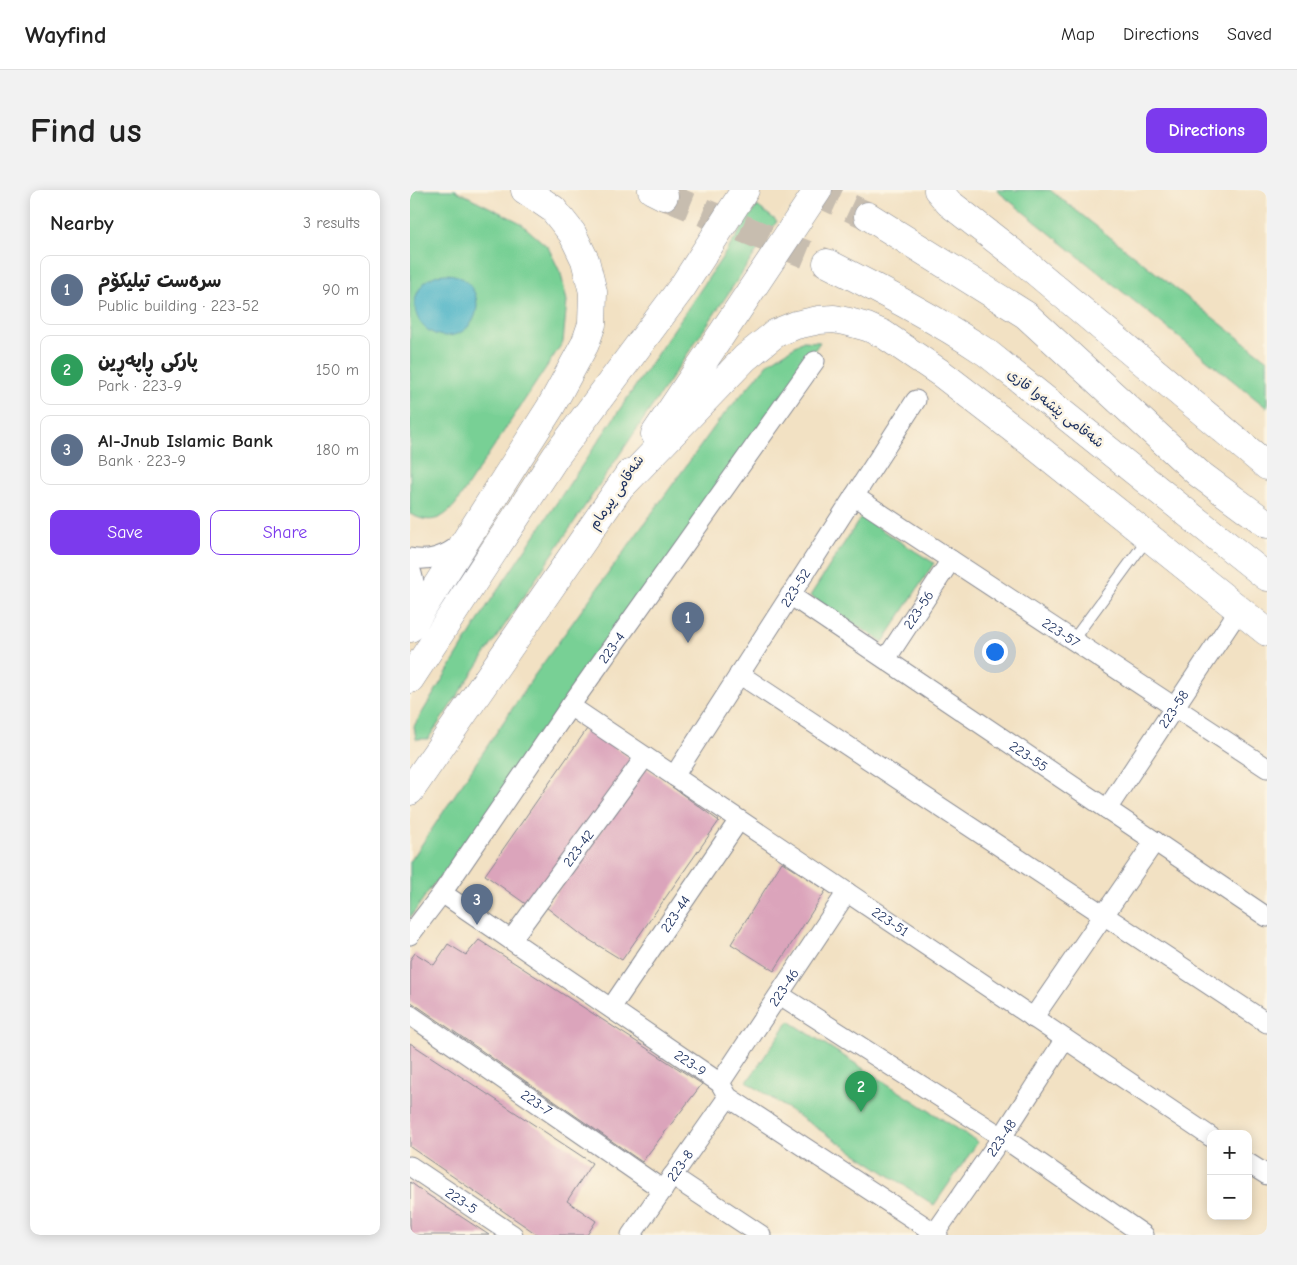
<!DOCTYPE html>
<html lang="en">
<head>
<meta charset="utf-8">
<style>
	body { margin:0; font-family:"Comic Neue","Playpen Sans Arabic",sans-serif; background:#f2f2f2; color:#222 }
	.controls { position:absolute; right:15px; bottom:15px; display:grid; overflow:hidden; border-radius:10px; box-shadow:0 2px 12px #0003 }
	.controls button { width:45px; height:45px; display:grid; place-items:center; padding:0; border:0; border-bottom:1px solid #e0e0e0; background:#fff; color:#222; font:25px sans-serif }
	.you { position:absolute; left:584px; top:461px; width:18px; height:18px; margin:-12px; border:4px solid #fff; border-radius:50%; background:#1a73e8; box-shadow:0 0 0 8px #1a73e833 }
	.badge { display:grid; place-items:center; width:32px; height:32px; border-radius:50%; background:#7c3aed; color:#fff; font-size:16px; font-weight:700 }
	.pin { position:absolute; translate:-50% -41px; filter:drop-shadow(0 1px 2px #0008) }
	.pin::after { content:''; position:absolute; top:26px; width:18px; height:15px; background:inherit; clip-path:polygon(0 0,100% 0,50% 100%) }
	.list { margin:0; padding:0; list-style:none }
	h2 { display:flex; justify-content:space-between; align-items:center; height:65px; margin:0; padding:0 20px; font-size:21px }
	h2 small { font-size:16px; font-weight:400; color:#767676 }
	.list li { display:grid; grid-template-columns:32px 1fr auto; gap:15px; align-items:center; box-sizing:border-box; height:70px; margin:0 10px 10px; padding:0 10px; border:1px solid #e0e0e0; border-radius:10px }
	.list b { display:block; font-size:19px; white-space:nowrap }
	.list p { margin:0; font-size:16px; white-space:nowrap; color:#767676 }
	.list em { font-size:16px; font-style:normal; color:#767676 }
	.actions { display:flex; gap:10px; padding:15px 20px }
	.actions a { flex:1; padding:11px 0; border:1px solid #7c3aed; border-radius:10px; text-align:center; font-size:18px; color:#7c3aed }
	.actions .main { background:#7c3aed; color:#fff }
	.map { position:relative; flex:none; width:857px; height:1045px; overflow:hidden; border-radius:10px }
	header { display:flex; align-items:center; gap:30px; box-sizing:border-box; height:70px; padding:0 25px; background:#fff; border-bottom:1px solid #e0e0e0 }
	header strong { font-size:24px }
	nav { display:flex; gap:28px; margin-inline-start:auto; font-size:18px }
	.intro { display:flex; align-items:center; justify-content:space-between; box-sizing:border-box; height:120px; padding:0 30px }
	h1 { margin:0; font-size:35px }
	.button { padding:12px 22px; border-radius:10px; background:#7c3aed; color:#fff; font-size:18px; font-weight:700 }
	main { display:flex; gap:30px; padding:0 30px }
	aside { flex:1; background:#fff; border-radius:10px; box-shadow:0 2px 12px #0003 }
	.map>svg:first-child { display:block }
	.green { fill:#78d095; stroke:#4a807a }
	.water { fill:#48b3c6; stroke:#327192 }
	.building { fill:#dba4bb }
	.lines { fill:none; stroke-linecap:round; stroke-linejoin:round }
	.highway-tunnel { stroke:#c7bdaf; stroke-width:28; stroke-dasharray:28 14; stroke-linecap:butt }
	.lane-casing { stroke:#868890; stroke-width:12 }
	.street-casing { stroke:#868890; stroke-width:21 }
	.highway-casing { stroke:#868890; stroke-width:29 }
	.lane { stroke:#fff; stroke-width:10 }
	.street { stroke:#fff; stroke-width:19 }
	.highway { stroke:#fff; stroke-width:28 }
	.labels { text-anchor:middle; stroke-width:5; stroke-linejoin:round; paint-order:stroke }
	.street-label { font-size:14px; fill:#1b2f5e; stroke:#fcf5e5 }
</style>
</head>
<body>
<header>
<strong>Wayfind</strong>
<nav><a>Map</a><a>Directions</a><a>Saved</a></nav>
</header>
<div class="intro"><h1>Find us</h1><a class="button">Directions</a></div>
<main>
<aside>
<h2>Nearby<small>3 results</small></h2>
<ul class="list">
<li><span class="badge" style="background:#5c6f8a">1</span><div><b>سره‌ست تیلیکۆم</b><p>Public building · 223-52</p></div><em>90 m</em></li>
<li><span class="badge" style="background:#2e9e5b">2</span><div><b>پارکی ڕاپەڕین</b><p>Park · 223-9</p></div><em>150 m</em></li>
<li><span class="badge" style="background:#5c6f8a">3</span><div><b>Al-Jnub Islamic Bank</b><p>Bank · 223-9</p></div><em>180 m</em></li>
</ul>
<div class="actions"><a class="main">Save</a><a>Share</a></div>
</aside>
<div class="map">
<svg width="857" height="1045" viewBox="0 0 857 1045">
	<rect width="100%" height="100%" fill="#fcf5e5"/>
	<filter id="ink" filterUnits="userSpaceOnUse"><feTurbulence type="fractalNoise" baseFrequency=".02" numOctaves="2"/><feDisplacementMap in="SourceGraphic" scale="10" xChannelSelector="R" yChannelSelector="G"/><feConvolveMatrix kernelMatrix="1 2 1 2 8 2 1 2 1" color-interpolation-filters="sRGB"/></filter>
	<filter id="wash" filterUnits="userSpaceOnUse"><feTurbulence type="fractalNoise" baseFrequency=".0096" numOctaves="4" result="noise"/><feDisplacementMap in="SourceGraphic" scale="20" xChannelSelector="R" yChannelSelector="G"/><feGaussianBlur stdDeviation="1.12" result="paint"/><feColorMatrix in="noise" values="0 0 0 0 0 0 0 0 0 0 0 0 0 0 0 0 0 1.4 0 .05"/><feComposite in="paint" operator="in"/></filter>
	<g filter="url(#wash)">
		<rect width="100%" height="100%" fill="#f2e1c3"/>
		<path class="green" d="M 0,0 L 45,0 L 109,32 L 138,57 L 151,84 L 157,111 L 153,152 L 45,315 C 31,331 19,334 0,324 Z
			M 586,0 L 640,0 L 857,170 L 857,218 Z
			M 347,16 L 367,31 L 18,549 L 6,549 L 4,536 L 79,413 Z
			M 393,151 L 410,152 L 154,525 L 45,672 L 22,696 L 0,728 L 0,672 L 124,486 L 310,229 L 360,172 Z
			M 451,327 L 524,373 L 473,452 L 400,406 Z
			M 379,831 L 568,952 L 524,1015 L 337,892 Z"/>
		<path class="water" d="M5 115a31 31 0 1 1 62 0a31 31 0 1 1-62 0Z"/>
		<g id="blocks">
			<path class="building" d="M 177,539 L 227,573 L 120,717 L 75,685 Z
				M 236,578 L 309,631 L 212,770 L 173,746 L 136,717 Z
				M 372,672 L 416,700 L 364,781 L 321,754 Z
				M 69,750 L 292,894 L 232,972 L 0,811 L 0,770 L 5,763 L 24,775 L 38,754 L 56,765 Z
				M 0,853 L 182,973 L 157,1011 L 186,1031 L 177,1045 L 128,1045 L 0,957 Z
				M 0,992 L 15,1003 L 79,1045 L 0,1045 Z"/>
		</g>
	</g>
	<g filter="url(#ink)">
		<use href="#blocks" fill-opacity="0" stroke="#868890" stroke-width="1"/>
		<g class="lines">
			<path class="highway-tunnel" d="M 402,0 L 458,26
				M 254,6 L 417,73"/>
			<g class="lane-casing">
				<path id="lane" d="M 663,450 L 738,348"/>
			</g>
			<g class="street-casing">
				<g id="street">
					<path id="s1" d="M 444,306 L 857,578"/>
					<path d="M 0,368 C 18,372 37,366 50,354"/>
					<path d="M 0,378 C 6,393 7,413 3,428"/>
					<path id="s2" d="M 380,405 L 857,727"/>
					<path id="s3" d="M 476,469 L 541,370"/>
					<path d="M 329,484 L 857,833"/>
					<path id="s4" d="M 160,516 L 801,947"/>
					<path id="s5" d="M 264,586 L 506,210"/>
					<path id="s6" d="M 697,619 L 829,420"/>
					<path id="s7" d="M 32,703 L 310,893 L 318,907 L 528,1045"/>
					<path id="s8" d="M 0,745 L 32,703 L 160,516 L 405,171"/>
					<path id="s9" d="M 101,750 L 235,567"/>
					<path d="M 370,805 L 592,947 L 734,1045"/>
					<path id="s10" d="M 201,818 L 329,630"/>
					<path id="s11" d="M 0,825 L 253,1000"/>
					<path d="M 623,828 L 745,651"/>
					<path id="s12" d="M 310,893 L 437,702"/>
					<path d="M 838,973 L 857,985"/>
					<path id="s13" d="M 0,976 L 103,1045"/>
					<path d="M 262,986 L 351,1045"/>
					<path id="s14" d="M 525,1043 L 592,947 L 655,849"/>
					<path id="s15" d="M 221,1045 L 318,907"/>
				</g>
			</g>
			<g class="highway-casing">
				<path id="highway" d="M 242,0 L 254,6
					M 528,0 L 539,13 L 607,66 L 857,276
					M 458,26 L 616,125 L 788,283 L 857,334
					M 417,73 C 472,101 526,129 577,163 L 857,387
					M 245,244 L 408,0
					M 209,299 L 335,168 L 366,143 L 386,135 L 409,130 L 424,129 L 439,132 L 457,137 L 473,144 L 532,184 L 620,252 L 857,442
					M 0,438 L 140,218 L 175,154 L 182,134 L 183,102 L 175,70 L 162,43 L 143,19 L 115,0
					M 0,489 L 146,266 L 273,96 L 335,0
					M 0,601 L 219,284"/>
			</g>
			<use href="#lane" class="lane"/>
			<use href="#street" class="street"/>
			<use href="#highway" class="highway"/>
		</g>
	</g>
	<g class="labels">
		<g class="street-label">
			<text transform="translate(646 218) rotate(38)" y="5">شەقامی پێشەوا قازی</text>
			<text transform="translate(206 302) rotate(-56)" y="5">شەقامی پیرمام</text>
			<text dy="5" stroke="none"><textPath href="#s5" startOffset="224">223-52</textPath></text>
			<text dy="5" stroke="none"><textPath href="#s3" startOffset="59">223-56</textPath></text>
			<text dy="5" stroke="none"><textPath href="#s1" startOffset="248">223-57</textPath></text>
			<text dy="5" stroke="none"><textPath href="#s8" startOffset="351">223-4</textPath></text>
			<text dy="5" stroke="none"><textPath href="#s6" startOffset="120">223-58</textPath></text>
			<text dy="5" stroke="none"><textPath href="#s2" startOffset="288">223-55</textPath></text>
			<text dy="5" stroke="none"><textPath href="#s9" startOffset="114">223-42</textPath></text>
			<text dy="5" stroke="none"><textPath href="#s10" startOffset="114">223-44</textPath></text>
			<text dy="5" stroke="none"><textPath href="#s4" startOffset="386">223-51</textPath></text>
			<text dy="5" stroke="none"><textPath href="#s12" startOffset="115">223-46</textPath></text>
			<text dy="5" stroke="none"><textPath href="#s7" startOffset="301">223-9</textPath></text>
			<text dy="5" stroke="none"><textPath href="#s11" startOffset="154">223-7</textPath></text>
			<text dy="5" stroke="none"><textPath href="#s14" startOffset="116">223-48</textPath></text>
			<text dy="5" stroke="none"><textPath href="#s15" startOffset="85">223-8</textPath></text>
			<text dy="5" stroke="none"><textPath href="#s13" startOffset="62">223-5</textPath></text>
		</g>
	</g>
</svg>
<div class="controls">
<button>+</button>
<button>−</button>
</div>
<div class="you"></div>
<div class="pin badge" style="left:278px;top:453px;background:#5c6f8a">1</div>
<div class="pin badge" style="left:451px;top:922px;background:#2e9e5b">2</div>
<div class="pin badge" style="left:67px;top:735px;background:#5c6f8a">3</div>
</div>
</main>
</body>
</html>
